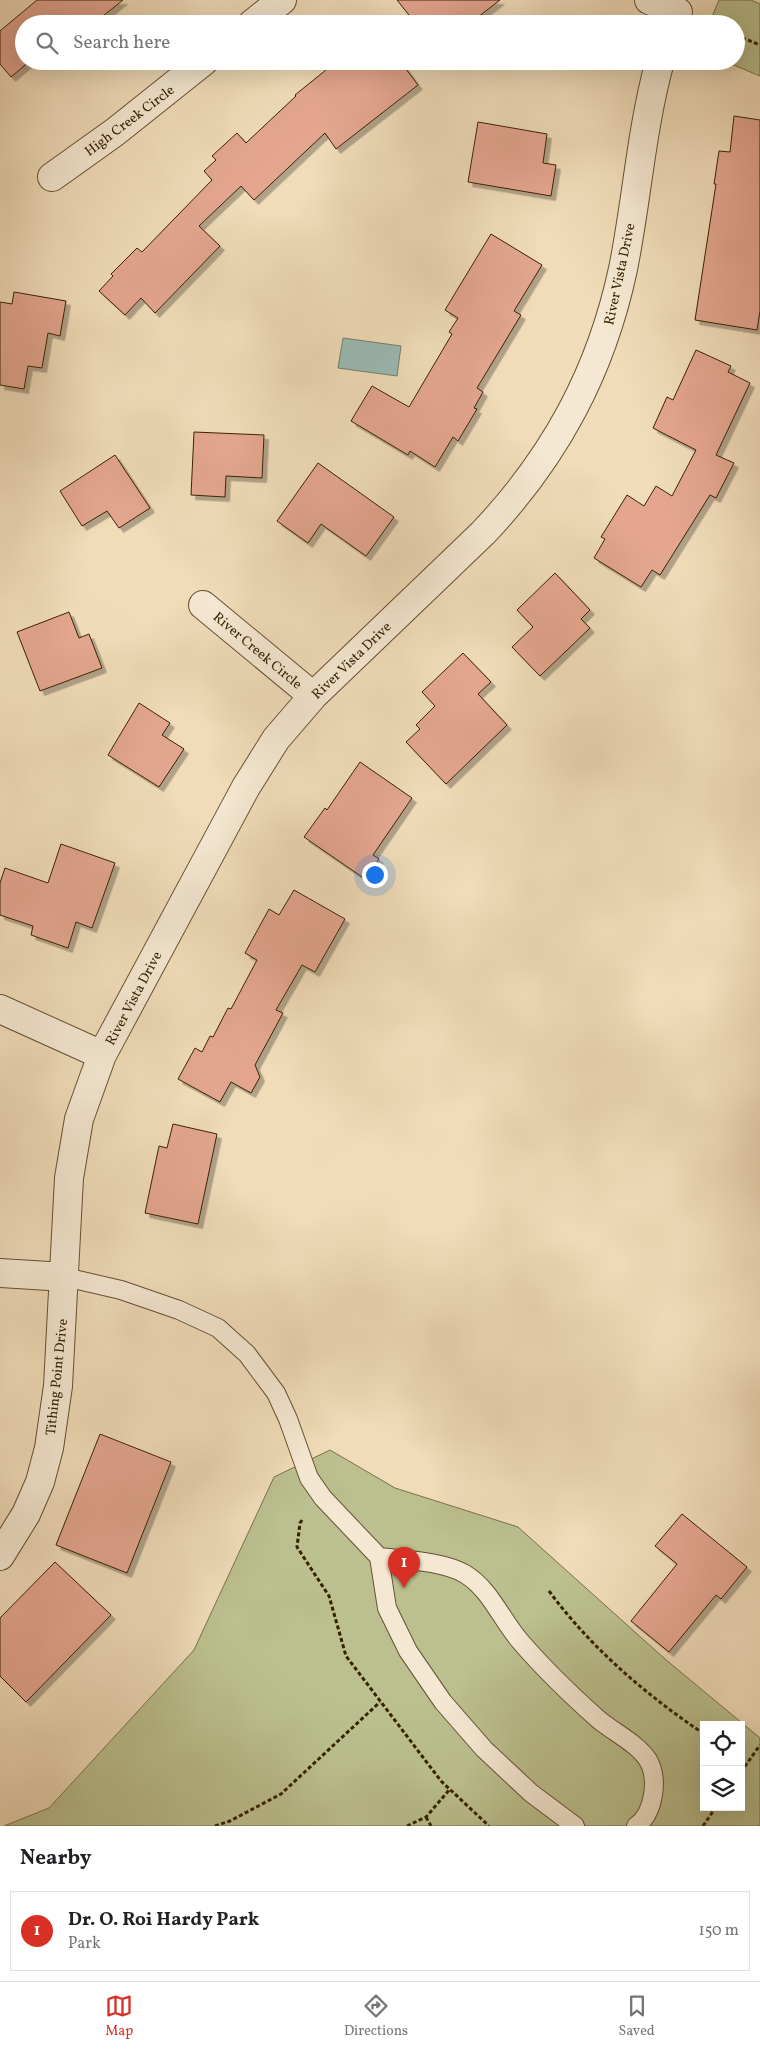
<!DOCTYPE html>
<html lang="en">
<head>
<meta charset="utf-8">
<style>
	body { margin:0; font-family:Vollkorn,serif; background:#f2f2f2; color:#202124 }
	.controls { position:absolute; right:15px; bottom:15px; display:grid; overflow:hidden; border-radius:0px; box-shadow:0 5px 20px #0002 }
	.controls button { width:45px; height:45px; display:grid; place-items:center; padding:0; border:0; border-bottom:1px solid #e0e0e0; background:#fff; color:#202124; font:25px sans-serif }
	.you { position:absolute; left:374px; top:874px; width:18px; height:18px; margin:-12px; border:4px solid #fff; border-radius:50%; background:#1a73e8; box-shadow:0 0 0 8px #1a73e833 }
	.badge { display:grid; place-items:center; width:32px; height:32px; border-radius:50%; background:#d93025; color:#fff; font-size:16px; font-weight:700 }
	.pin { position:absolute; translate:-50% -41px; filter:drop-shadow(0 1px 2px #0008) }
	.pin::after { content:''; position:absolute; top:26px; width:18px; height:15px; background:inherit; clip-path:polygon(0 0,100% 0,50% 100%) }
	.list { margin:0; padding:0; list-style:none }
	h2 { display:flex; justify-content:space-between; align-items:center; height:65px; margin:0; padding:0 20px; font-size:21px }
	h2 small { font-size:16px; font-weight:400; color:#757577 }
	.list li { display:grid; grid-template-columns:32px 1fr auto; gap:15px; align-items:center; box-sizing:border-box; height:80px; margin:0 10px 10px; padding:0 10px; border:1px solid #e0e0e0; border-radius:0px }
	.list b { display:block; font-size:19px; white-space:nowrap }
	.list p { margin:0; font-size:16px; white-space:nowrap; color:#757577 }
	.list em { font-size:16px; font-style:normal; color:#757577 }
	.icon { flex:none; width:28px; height:28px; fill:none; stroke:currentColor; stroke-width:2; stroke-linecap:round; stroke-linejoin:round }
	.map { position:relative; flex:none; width:760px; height:1826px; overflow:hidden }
	.search { position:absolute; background:#fff; box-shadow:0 5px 20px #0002; left:15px; right:15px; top:15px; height:55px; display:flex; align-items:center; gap:12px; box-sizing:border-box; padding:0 18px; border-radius:28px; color:#757577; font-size:19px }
	.sheet { height:155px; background:#fff }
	nav { display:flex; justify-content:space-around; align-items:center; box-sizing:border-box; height:70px; border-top:1px solid #e0e0e0; background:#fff; font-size:14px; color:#757577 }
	nav a { display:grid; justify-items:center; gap:2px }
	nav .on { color:#d93025 }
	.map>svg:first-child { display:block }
	.green { fill:#bbc08e; stroke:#797148; fill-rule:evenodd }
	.water { fill:#9bbab5; stroke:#737d6d }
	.building { fill:#e4a68f; stroke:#372202; filter:url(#shadow) }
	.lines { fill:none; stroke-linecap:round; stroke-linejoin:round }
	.service-casing { stroke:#655030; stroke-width:20 }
	.minor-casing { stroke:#655030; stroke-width:30 }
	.path { stroke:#372202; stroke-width:3; stroke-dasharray:4 2.5; stroke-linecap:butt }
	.service { stroke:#f5e8d2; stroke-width:18 }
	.minor { stroke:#f5e8d2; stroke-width:28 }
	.labels { text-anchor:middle; stroke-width:4.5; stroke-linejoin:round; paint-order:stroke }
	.street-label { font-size:14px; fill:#372202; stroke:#f5e8d2 }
</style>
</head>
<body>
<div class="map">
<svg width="760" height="1826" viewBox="0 0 760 1826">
	<defs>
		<filter id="shadow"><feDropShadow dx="4.5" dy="4.5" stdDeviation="0" flood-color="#0004"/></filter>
	</defs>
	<rect width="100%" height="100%" fill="#f0dcb9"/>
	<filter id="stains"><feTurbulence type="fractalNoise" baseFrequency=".004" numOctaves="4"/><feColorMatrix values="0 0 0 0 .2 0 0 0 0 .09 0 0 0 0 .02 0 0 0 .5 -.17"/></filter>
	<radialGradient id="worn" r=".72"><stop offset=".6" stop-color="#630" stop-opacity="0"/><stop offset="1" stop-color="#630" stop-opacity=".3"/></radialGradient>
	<path class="green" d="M 719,0 L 751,0 L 760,4 L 760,76 L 724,61 L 736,61 L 736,24 L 709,24 Z
		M 330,1450 L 395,1488 L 518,1527 L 665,1659 L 760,1738 L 760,1826 L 4,1826 L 49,1808 L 194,1650 L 274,1477 ZM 704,1725 L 741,1725 L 741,1807 L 704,1807 Z"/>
	<path class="water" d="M 343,338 L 401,346 L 397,376 L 338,368 Z"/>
	<path class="building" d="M 37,0 L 123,0 L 93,24 L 24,24 L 24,61 L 30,61 L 11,77 L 0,64 L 0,31 Z
		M 397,0 L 500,0 L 469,24 L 416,24 Z
		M 337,61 L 400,61 L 418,85 L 336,149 L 325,133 L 254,200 L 241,186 L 199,226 L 220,246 L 155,313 L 141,298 L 125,315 L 99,291 L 113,276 L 111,274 L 137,248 L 142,252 L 212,180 L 204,171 L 216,160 L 212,156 L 237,133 L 246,143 L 296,96 L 295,95 Z
		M 734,116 L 760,120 L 760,311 L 757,330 L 695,320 L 716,184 L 714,184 L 719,151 L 730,152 Z
		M 478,122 L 547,134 L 543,163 L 556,165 L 551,196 L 468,182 Z
		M 491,234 L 542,265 L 514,311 L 521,315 L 477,388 L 483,392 L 474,408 L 477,409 L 458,441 L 453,437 L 435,467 L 410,451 L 408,455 L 351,421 L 372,386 L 409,407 L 452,334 L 449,332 L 458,318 L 445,310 Z
		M 14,292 L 66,301 L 60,336 L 48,333 L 42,368 L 28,366 L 24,389 L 0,385 L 0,302 L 12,304 Z
		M 696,350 L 731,366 L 728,372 L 750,383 L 716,455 L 734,463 L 716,498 L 710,495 L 660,575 L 652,570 L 641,587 L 594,558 L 605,539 L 601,537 L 627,495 L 644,506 L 656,486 L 672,496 L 696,450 L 653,428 L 667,397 L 673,400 Z
		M 194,432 L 264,435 L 262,478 L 226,476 L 225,497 L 191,495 Z
		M 115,455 L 150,508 L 119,528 L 107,511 L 82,526 L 60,491 Z
		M 318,463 L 394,517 L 366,556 L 321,524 L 308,543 L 277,521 Z
		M 555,573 L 590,610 L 581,619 L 590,628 L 540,676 L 512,647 L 533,627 L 517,610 Z
		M 69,612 L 79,638 L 89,634 L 102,668 L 40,691 L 17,632 Z
		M 463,653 L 491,682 L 478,694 L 507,725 L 446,784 L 406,742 L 420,729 L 416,725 L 435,706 L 422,692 Z
		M 139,703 L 170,723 L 162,735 L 184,749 L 159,787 L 108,755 Z
		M 360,762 L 412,798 L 373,855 L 379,859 L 365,879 L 304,837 L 325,808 L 327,810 Z
		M 61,844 L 115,863 L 92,928 L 76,922 L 68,948 L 31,935 L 33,926 L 0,915 L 0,883 L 5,868 L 48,883 Z
		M 294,890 L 345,919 L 315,972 L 302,965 L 276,1010 L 283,1013 L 255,1065 L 260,1077 L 251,1093 L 231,1082 L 220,1102 L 178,1079 L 195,1048 L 202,1052 L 210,1036 L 213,1037 L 228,1008 L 231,1009 L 257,960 L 245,953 L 269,909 L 279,915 Z
		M 173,1124 L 217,1134 L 198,1224 L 145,1213 L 159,1146 L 167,1148 Z
		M 100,1434 L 171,1462 L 127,1573 L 56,1545 Z
		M 682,1514 L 747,1567 L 721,1599 L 716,1595 L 669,1652 L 631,1621 L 677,1564 L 655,1546 Z
		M 55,1562 L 111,1615 L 26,1702 L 0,1676 L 0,1618 Z"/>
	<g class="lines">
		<g class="service-casing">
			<path id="service" d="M 65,1277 L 121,1290 L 179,1310 L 218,1328 L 247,1354 L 276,1393 L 288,1419 L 309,1478 L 323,1498 L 379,1557 L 387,1608 L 408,1651 L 443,1702 L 484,1749 L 531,1793 L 575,1826
				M 379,1557 C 404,1560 443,1561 465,1574 C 490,1589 501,1619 520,1641 C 544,1669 571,1695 598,1719 C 613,1732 637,1743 648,1760 C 659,1779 654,1814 636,1826"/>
		</g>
		<g class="minor-casing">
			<path id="minor" d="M 649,0 L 678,12
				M 252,24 L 282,0
				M 52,177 L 115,132 L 204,61
				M 203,605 L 313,696
				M 0,1009 L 102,1055
				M 0,1273 L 65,1277
				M 0,1556 L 26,1514 L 40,1482 L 49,1448 L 58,1386 L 69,1178 L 79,1119 L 102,1055 L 246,787 L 276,739 L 313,696 L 483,533 C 555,457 601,372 623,269 C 637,200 641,130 660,61"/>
		</g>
		<path class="path" d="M 736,35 L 760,45
			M 302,1520 L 300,1523 L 297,1547 L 329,1596 L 346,1656 L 441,1781 L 489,1826
			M 549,1591 C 591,1648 645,1694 704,1734
			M 741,1760 L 747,1764
			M 741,1772 L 760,1745
			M 426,1817 L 431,1826
			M 215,1826 L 230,1821 L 281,1794 L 380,1702
			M 407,1826 L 426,1817 L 450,1789
			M 703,1826 L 716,1807"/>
		<use href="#service" class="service"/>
		<use href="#minor" class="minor"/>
	</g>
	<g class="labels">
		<g class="street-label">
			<text transform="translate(129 120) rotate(-37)" y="5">High Creek Circle</text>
			<text transform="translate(619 274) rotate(-78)" y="5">River Vista Drive</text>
			<text transform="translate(258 650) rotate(40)" y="5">River Creek Circle</text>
			<text transform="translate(351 660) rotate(-44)" y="5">River Vista Drive</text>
			<text transform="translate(133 998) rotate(-62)" y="5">River Vista Drive</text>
			<text transform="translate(56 1377) rotate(-84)" y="5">Tithing Point Drive</text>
		</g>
	</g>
	<rect width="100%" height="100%" filter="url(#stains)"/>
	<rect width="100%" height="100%" fill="url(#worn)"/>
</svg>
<div class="controls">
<button><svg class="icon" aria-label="locate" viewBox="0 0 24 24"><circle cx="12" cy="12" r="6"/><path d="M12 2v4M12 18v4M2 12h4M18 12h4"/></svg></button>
<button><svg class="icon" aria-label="layers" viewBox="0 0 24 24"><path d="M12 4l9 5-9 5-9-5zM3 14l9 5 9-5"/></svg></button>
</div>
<div class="you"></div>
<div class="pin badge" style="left:404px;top:1588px">1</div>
<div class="search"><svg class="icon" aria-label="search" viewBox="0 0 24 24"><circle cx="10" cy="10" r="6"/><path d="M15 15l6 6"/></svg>Search here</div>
</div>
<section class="sheet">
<h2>Nearby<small></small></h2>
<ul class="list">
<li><span class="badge">1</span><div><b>Dr. O. Roi Hardy Park</b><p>Park</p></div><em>150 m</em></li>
</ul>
</section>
<nav>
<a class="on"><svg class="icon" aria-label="map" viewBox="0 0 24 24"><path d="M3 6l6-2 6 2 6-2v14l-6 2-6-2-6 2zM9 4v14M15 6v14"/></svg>Map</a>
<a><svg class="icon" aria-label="directions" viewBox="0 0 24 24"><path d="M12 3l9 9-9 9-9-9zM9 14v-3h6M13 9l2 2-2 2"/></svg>Directions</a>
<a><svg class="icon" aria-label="saved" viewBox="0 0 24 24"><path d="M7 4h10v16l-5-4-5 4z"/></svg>Saved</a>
</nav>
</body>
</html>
